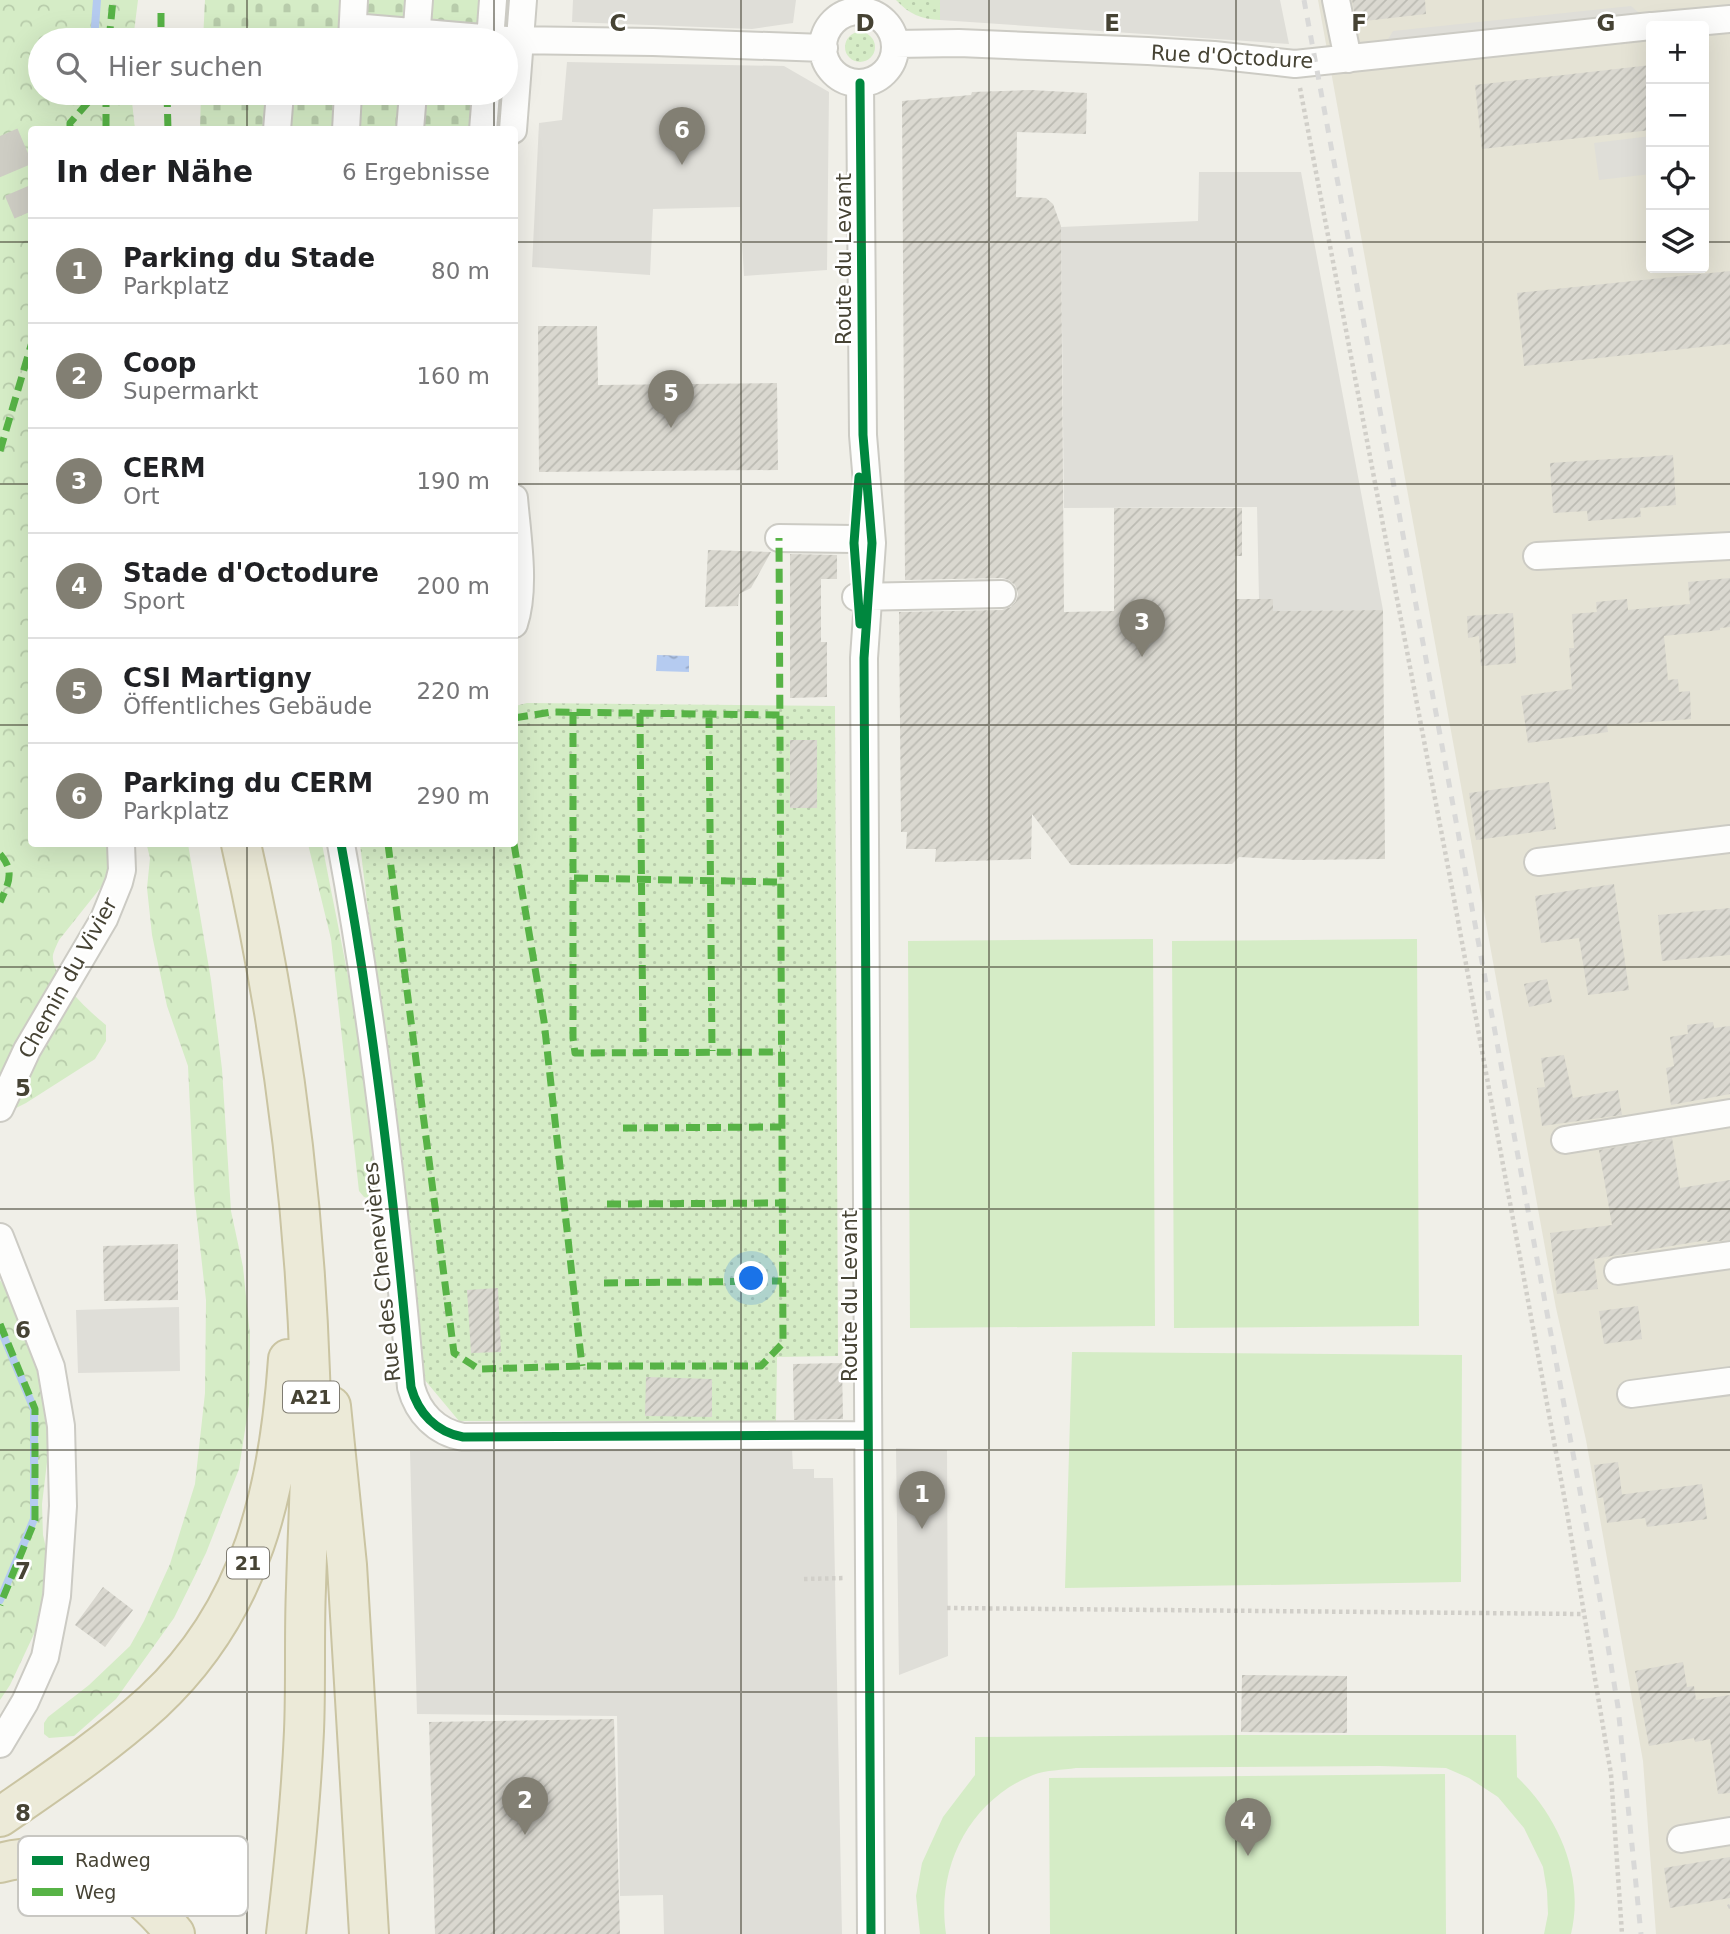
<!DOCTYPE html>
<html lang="de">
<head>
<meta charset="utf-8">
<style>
	body { margin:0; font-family:"DejaVu Sans",sans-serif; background:#f6f6f6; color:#202124 }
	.controls { position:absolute; right:21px; top:21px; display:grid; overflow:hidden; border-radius:7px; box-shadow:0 7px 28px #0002 }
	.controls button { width:63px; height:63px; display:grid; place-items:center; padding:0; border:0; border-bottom:2px solid #e0e0e0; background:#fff; color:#202124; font:35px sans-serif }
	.you { position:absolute; left:752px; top:1279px; width:24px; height:24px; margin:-18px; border:5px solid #fff; border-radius:50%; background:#1a73e8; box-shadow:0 0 0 10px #1a73e833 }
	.badge { display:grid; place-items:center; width:46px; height:46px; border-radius:50%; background:#827f73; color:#fff; font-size:23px; font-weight:700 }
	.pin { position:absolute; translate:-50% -58px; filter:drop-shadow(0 2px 4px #0008) }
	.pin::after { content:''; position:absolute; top:37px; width:24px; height:21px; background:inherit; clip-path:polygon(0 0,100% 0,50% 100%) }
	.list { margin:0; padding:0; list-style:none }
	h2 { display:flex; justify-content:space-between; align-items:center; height:91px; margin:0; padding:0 28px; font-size:30px }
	h2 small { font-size:23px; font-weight:400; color:#757577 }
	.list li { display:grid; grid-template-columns:46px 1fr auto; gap:21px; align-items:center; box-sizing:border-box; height:105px; padding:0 28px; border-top:2px solid #e0e0e0 }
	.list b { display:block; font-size:26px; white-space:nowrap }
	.list p { margin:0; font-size:23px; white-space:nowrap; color:#757577 }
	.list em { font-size:23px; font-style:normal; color:#757577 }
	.icon { flex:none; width:38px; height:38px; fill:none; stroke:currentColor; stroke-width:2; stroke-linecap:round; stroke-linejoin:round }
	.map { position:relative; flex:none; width:1730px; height:1934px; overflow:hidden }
	.search { position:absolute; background:#fff; box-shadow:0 7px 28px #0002; left:28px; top:28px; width:490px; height:77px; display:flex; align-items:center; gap:18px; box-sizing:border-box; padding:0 24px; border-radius:38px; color:#757577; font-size:26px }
	.panel { position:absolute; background:#fff; box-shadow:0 7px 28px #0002; left:28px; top:126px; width:490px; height:721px; border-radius:7px }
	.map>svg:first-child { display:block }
	.residential { fill:#e5e3d5; fill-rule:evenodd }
	.green { fill:url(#green-dots) }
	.forest { fill:url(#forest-crowns) }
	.cemetery { fill:url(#cemetery-stones) }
	.pitch { fill:#d5ecc6 }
	.parking { fill:#dfded8 }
	.water { fill:url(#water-ripples) }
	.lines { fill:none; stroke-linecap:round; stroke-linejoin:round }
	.stream { stroke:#b5cbf0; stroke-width:8 }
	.building { fill:url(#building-hatch) }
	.highway-tunnel { stroke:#cecdc4; stroke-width:38; stroke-dasharray:38 19; stroke-linecap:butt }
	.minor-casing { stroke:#cccbc4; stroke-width:30 }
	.highway-casing { stroke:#cac4a2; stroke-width:42 }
	.path { stroke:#d1cfc9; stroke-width:4.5; stroke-dasharray:3.5 3.5; stroke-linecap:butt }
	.minor { stroke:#fdfdfc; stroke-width:26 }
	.highway { stroke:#ecead8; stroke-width:38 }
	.rail { stroke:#d9d9d8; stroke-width:5; stroke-dasharray:9 9; stroke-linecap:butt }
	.quiet { stroke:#57b346; stroke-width:7; stroke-dasharray:14 7; stroke-linecap:butt }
	.cycleway-casing { stroke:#fff; stroke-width:13 }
	.cycleway { stroke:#00873e; stroke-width:9 }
	.grid { fill:none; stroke:#464334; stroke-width:2; stroke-opacity:0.55 }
	.labels { text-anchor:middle; stroke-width:5; stroke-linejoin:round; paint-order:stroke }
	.shield { fill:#fff; stroke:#7e7b71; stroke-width:2 }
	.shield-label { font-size:19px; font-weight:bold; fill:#464334 }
	.street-label { font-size:21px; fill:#464334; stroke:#fff }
	.key { fill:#fff; stroke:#c8c7c2; stroke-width:2 }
	.key-label { font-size:19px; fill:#464334 }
	.grid-label { font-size:23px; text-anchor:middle; font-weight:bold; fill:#464334; stroke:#fff; stroke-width:5; stroke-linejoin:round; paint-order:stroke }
</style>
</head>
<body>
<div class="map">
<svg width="1730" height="1934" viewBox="0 0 1730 1934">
	<defs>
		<pattern id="green-dots" width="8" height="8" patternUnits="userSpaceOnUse" patternTransform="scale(1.75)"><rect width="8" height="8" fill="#d5ecc6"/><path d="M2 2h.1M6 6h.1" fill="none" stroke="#b8ccab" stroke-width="1.8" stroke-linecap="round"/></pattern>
		<pattern id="forest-crowns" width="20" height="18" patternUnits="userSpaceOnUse" patternTransform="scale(1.75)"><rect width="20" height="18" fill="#d5ecc6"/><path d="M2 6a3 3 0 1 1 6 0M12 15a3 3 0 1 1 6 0" fill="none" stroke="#b8ccab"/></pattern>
		<pattern id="cemetery-stones" width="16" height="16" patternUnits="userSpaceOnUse" patternTransform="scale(1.75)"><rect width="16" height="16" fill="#d5ecc6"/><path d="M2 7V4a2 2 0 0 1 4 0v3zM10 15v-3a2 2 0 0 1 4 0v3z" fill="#b8ccab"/></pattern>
		<pattern id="water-ripples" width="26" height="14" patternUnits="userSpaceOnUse" patternTransform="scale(1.75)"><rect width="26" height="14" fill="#b5cbf0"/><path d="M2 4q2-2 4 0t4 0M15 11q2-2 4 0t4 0" fill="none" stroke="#95a6c3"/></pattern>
		<pattern id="building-hatch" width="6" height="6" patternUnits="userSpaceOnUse" patternTransform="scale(1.75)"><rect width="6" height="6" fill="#dad8d0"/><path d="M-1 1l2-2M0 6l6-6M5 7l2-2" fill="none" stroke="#bcbbb3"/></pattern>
	</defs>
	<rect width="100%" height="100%" fill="#f0efe8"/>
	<path class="residential" d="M 1318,0 L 1730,0 L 1730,1934 L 1656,1934 L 1643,1761 L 1586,1440 L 1556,1308 ZM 1651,26 L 1704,26 L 1704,268 L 1651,268 Z"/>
	<path class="green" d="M 896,0 L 940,0 L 940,20 C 921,19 909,14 896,0 Z
		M845 47a15 15 0 1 1 30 0a15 15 0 1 1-30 0Z
		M 527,703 L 835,706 L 838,1356 L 777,1357 L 776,1421 L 459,1421 L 424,1379 L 360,844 L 514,844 L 515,706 Z"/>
	<path class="forest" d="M 0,0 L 138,0 L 133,40 L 40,40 L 40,93 L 131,93 L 135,129 L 32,130 L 32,844 L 141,844 L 133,847 L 59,940 C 57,944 54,951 53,955 C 50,976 91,1013 106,1025 L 106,1041 L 95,1059 L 26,1103 L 0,1116 Z
		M 142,844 L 188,844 L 211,980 L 222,1069 L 231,1211 L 243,1267 L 250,1335 L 249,1404 L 239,1469 L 206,1553 L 174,1618 L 116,1699 L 74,1736 L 49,1738 L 44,1734 L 44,1723 L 48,1717 L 89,1685 L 130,1646 L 144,1621 L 170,1564 L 195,1484 L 205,1393 L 206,1300 L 194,1192 L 188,1066 L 167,1006 L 152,935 L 147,888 L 150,858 L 147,846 Z
		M 308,844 L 322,844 C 344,959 371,1074 378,1191 L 372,1199 L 364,1197 L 359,1191 L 331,939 Z
		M 0,1280 L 24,1317 L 48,1406 L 48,1454 L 42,1504 L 43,1535 L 50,1565 L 42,1617 L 10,1685 L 0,1700 Z"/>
	<path class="cemetery" d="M 205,0 L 511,0 L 504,129 L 200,130 L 201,93 L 506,93 L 506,40 L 203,40 Z"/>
	<path class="pitch" d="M 1153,939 L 1155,1326 L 910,1328 L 908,941 Z
		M 1417,939 L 1419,1326 L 1174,1328 L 1172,941 Z
		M 1072,1352 L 1462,1355 L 1461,1582 L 1065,1588 Z
		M 1239,1735 L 1516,1735 L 1517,1777 C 1558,1816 1585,1876 1571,1934 L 1544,1934 L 1548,1914 L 1547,1891 L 1543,1867 L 1524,1828 L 1498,1797 L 1469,1778 L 1446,1768 L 1380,1766 L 1076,1768 C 1063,1770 1046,1770 1033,1775 C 969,1801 936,1867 946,1934 L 920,1934 L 916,1896 L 922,1863 L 943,1817 L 975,1775 L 975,1737 Z
		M 1445,1774 L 1446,1934 L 1050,1934 L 1049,1778 Z"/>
	<path class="parking" d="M 573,0 L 796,0 L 793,23 L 752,29 L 572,22 Z
		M 940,0 L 1280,0 L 1289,44 L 940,20 Z
		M 1631,6 L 1640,14 L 1387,41 L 1393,31 Z
		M 567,62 L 784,66 L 829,92 L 827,270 L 744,276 L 740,207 L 653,209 L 650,275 L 532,267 L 539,123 L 562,120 Z
		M 1651,136 L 1651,174 L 1599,180 L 1594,143 Z
		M 1199,172 L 1301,172 L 1383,610 L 1273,611 L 1273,600 L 1259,599 L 1257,507 L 1064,508 L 1061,227 L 1198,221 Z
		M 179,1307 L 180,1371 L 78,1373 L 76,1310 Z
		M 792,1448 L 793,1469 L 814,1469 L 814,1478 L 833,1478 L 842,1934 L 664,1934 L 663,1895 L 620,1896 L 617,1716 L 417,1714 L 410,1451 Z
		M 896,1448 L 947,1450 L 948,1656 L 899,1675 Z"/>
	<path class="water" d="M 657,655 L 689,656 L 689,672 L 656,671 Z"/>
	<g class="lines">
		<path class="stream" d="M 94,40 L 97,0
			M 0,1328 L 34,1409 L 34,1519 L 0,1600"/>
	</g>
	<path class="building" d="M 1352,0 L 1425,0 L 1426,14 L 1356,22 Z
		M 1651,65 L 1651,130 L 1482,149 L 1475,85 Z
		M 1030,90 L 1087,93 L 1086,134 L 1017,132 L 1016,197 L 1046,198 L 1053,204 L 1061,226 L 1064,612 L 1114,611 L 1114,508 L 1242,508 L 1242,556 L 1235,556 L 1236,599 L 1273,599 L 1273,611 L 1383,610 L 1385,859 L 1297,860 L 1239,857 L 1232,864 L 1071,865 L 1032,814 L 1031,859 L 935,862 L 936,849 L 906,849 L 907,832 L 901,832 L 899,612 L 1002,610 L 1011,607 L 1016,601 L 1018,594 L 1015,585 L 1009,580 L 1002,578 L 905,580 L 902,101 L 971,95 L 972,92 Z
		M 1730,271 L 1730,344 L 1524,366 L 1517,293 Z
		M 538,326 L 597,326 L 598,385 L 777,383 L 778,470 L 539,472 Z
		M 1673,455 L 1676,505 L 1640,508 L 1641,517 L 1588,521 L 1587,511 L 1553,513 L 1550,463 Z
		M 708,550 L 771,552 L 751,588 L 739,594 L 738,606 L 705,607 Z
		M 790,554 L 837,555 L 837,579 L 821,579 L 821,642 L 827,642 L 827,697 L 790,698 Z
		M 1730,578 L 1730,627 L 1720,628 L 1720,630 L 1664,636 L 1668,680 L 1678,679 L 1679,692 L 1690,691 L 1691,719 L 1607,725 L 1608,732 L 1528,743 L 1521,696 L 1572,689 L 1569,648 L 1574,648 L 1572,614 L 1597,612 L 1596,602 L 1627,599 L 1628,610 L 1690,604 L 1688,582 Z
		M 1513,613 L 1516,663 L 1481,666 L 1479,636 L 1468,638 L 1467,616 Z
		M 790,740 L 817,740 L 817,808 L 790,808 Z
		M 1549,782 L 1556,829 L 1476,840 L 1469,793 Z
		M 1614,884 L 1629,990 L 1588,995 L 1579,938 L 1541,943 L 1535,896 Z
		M 1730,908 L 1730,955 L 1662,961 L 1658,915 Z
		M 1547,979 L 1552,1002 L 1529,1007 L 1524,984 Z
		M 1713,1022 L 1714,1028 L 1730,1026 L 1730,1094 L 1671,1105 L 1666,1068 L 1674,1066 L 1670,1037 L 1688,1034 L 1687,1025 Z
		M 1564,1055 L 1573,1098 L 1618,1090 L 1622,1115 L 1542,1126 L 1537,1088 L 1545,1087 L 1541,1058 Z
		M 1672,1138 L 1680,1188 L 1730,1180 L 1730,1240 L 1707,1242 L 1707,1240 L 1594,1259 L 1598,1289 L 1557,1294 L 1550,1233 L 1612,1225 L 1599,1150 Z
		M 178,1244 L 178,1300 L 104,1301 L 103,1246 Z
		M 498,1288 L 501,1352 L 471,1353 L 467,1290 Z
		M 1638,1306 L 1642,1339 L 1604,1344 L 1599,1311 Z
		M 842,1363 L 843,1419 L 794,1420 L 793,1364 Z
		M 646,1377 L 712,1379 L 712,1417 L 645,1416 Z
		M 1618,1462 L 1622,1495 L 1598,1498 L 1594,1465 Z
		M 1702,1484 L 1707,1519 L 1647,1527 L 1645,1518 L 1607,1523 L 1603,1497 Z
		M 103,1587 L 133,1610 L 105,1647 L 75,1625 Z
		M 1683,1662 L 1687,1687 L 1694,1686 L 1696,1700 L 1730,1695 L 1730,1793 L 1718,1794 L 1710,1739 L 1695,1742 L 1694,1738 L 1649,1746 L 1635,1671 Z
		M 1242,1675 L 1347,1676 L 1347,1733 L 1241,1732 Z
		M 614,1719 L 620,1934 L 435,1934 L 429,1722 Z
		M 1730,1857 L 1730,1898 L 1670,1908 L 1664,1868 Z"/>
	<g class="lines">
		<path class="highway-tunnel" d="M 0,136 L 32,211"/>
		<g class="minor-casing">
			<path id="minor" d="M 1336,0 L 1348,59
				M823 47a36 36 0 1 1 72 0a36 36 0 1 1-72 0Z
				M 1653,26 L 1730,19
				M 353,27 L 506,40
				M 352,40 L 354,0
				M 416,40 L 419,0
				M 490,40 L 493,0
				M 506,40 L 653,42 L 824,48
				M 895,44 L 959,43 L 1148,51 L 1214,55 L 1295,64 L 1651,26
				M 860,83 L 863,435 L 872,543 L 864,658 L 871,1934
				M 277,130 L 280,93
				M 346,130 L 348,93
				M 410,130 L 413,93
				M 483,130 L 486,93
				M 513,130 L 523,0
				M 514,498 C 517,535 526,588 514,624
				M 779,538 L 854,539
				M 1537,556 L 1730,546
				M 856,597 L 1002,594
				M 341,844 C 374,1023 395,1205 411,1387 C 418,1413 436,1432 463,1437 L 868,1435
				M 1538,862 L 1730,839
				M 0,1108 L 27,1050 L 104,919 L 119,882 L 122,870 L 121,844
				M 1565,1140 L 1730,1113
				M 0,1237 L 51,1367 L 61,1426 L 63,1506 L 57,1596 L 45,1657 L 25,1702 L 0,1744
				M 1618,1271 L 1730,1255
				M 1631,1394 L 1730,1381
				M 1681,1839 L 1730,1831"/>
		</g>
		<g class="highway-casing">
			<path id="highway" d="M 241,844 C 280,1015 304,1197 310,1373 C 313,1445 308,1516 306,1588 C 304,1635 306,1683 304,1731 C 301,1799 294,1867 286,1934
				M 331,1406 L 347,1565 L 369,1934
				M 0,1817 C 52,1781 106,1745 153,1702 C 253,1609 279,1489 288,1359
				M 0,1863 C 70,1844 133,1880 175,1934"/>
		</g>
		<path class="path" d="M 1300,88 L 1452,888 L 1567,1512 L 1611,1774 L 1622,1934
			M 804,1579 L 846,1578
			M 947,1608 L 1583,1614
			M 1728,1907 L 1730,1906"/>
		<use href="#minor" class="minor"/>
		<use href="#highway" class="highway"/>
		<path class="rail" d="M 1304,0 L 1602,1610 L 1618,1707 L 1641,1934"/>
		<path class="quiet" d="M 161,13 L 161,40
			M 109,40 L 113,0
			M 106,93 L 106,130
			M 167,93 L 168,130
			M 70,130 L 70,123 L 96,93
			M 0,451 L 32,342
			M 573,712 L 573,1038 L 575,1053 L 781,1052
			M 640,713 L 643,1051
			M 709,714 L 712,1051
			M 514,718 L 552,712 L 780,715
			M 388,844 L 454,1353 L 479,1369 L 582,1366 L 761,1366 L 783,1343 L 779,538
			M 514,844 L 544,1021 L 582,1366
			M 0,854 C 15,871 9,883 0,902
			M 574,878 L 780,882
			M 623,1128 L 781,1127
			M 607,1204 L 781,1203
			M 604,1283 L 782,1281
			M 0,1324 L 35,1409 L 35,1520 L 0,1605"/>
		<g class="cycleway-casing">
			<path id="cycleway" d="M 860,83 L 863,435 L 872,543 L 864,658 L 871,1934
				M 859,477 L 854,543 L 860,624
				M 341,844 C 374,1023 395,1205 411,1387 C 418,1413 436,1432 463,1437 L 868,1435"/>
		</g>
		<use href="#cycleway" class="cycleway"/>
	</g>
	<path class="grid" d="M 247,0 L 247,40M 494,0 L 494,40M 741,0 L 741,1934M 989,0 L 989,1934M 1236,0 L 1236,1934M 1483,0 L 1483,1934M 247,93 L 247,130M 494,93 L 494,130M 0,242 L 32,242M 514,242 L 1651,242M 1704,242 L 1730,242M 0,484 L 32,484M 514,484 L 1730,484M 0,725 L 32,725M 514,725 L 1730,725M 247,844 L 247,1934M 494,844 L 494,1934M 0,967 L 1730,967M 0,1209 L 1730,1209M 0,1450 L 1730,1450M 0,1692 L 1730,1692"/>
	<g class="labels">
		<g class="shield">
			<rect x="283" y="1381.5" width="56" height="31" rx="5"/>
			<rect x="227" y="1547.5" width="42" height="31" rx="5"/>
		</g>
		<g class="shield-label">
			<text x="311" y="1404">A21</text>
			<text x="248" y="1570">21</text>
		</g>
		<g class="street-label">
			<text transform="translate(1232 57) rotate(3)" y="7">Rue d'Octodure</text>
			<text transform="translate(844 259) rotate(-90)" y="7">Route du Levant</text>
			<text transform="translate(68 978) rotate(-61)" y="7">Chemin du Vivier</text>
			<text transform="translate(382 1272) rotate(-96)" y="7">Rue des Chenevières</text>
			<text transform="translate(850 1296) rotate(-90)" y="7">Route du Levant</text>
		</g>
	</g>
	<rect x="18" y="1836" width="230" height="80" rx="10" class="key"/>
	<rect x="32" y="1856" width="31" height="9" fill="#00873e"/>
	<rect x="32" y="1888" width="31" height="8" fill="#57b346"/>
	<g class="key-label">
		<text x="75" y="1867">Radweg</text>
		<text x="75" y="1899">Weg</text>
	</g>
	<g class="grid-label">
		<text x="618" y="31">C</text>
		<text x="865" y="31">D</text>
		<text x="1112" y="31">E</text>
		<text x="1359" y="31">F</text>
		<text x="1606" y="31">G</text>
		<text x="23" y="1096">5</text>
		<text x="23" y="1338">6</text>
		<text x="23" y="1579">7</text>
		<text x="23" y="1821">8</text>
	</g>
</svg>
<div class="controls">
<button>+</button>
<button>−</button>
<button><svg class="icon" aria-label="locate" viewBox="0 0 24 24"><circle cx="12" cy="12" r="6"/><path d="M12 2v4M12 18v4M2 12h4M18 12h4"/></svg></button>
<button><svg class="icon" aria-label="layers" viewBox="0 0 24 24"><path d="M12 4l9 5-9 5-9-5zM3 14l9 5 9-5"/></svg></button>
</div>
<div class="you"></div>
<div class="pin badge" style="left:922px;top:1529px">1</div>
<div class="pin badge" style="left:525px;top:1835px">2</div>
<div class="pin badge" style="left:1142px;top:657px">3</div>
<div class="pin badge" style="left:1248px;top:1856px">4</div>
<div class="pin badge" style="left:671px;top:428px">5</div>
<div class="pin badge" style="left:682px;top:165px">6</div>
<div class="search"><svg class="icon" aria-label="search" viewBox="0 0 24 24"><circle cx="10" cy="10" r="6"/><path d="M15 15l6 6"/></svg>Hier suchen</div>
<section class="panel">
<h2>In der Nähe<small>6 Ergebnisse</small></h2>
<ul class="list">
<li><span class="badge">1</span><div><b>Parking du Stade</b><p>Parkplatz</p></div><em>80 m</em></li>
<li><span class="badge">2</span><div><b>Coop</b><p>Supermarkt</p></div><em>160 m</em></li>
<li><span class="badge">3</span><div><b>CERM</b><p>Ort</p></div><em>190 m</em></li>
<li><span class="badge">4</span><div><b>Stade d'Octodure</b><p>Sport</p></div><em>200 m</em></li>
<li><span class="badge">5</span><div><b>CSI Martigny</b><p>Öffentliches Gebäude</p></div><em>220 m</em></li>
<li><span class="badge">6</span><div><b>Parking du CERM</b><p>Parkplatz</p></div><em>290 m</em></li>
</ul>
</section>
</div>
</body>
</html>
